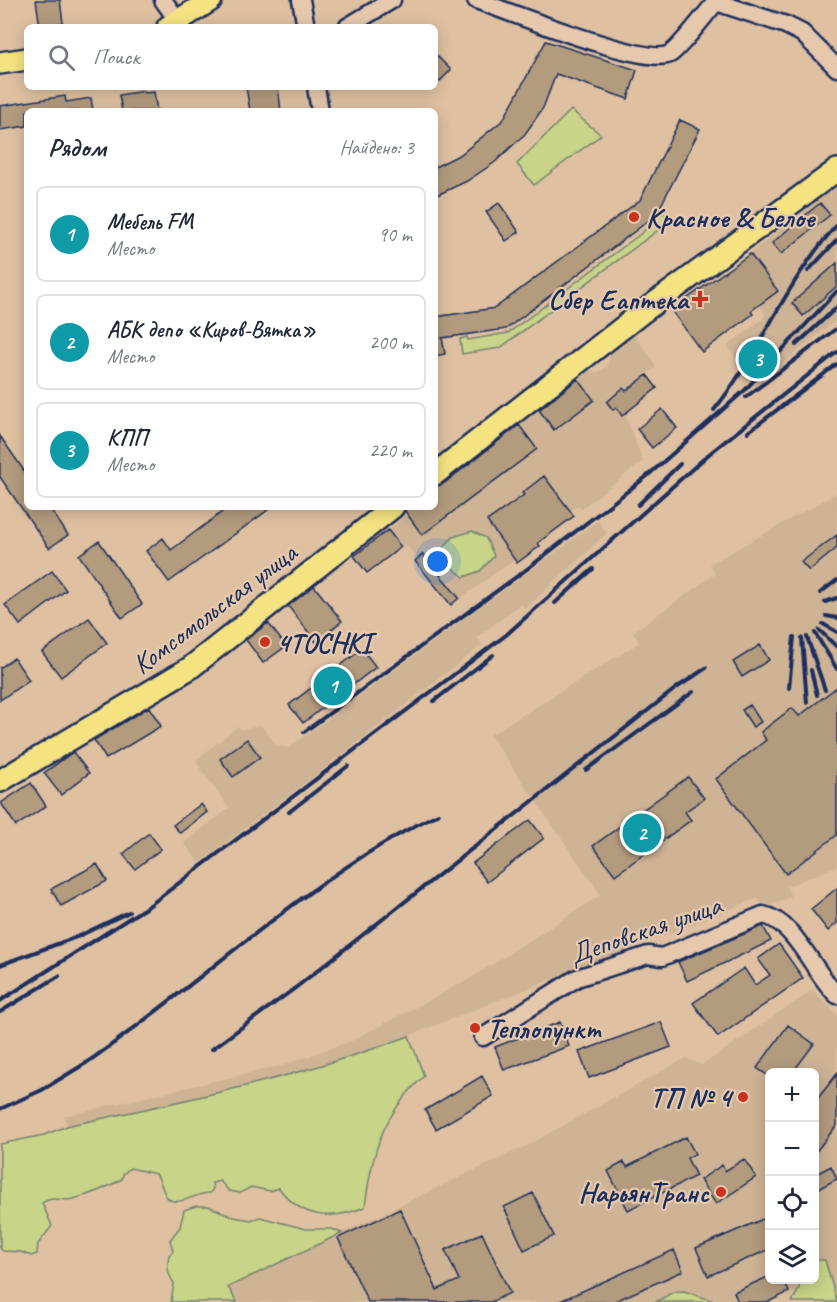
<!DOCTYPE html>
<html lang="ru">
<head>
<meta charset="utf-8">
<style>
	body { margin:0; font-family:Caveat,sans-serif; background:#f6f6f7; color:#1f2937 }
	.controls { position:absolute; right:18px; bottom:18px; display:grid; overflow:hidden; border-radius:9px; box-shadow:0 3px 15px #0003 }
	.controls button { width:54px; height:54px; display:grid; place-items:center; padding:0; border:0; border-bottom:2px solid #e0e1e3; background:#fff; color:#1f2937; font:30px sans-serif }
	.you { position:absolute; left:438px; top:562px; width:21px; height:21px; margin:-15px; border:4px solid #fff; border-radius:50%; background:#1a73e8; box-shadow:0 0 0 9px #1a73e833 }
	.badge { display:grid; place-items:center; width:39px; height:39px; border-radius:50%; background:#1a73e8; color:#fff; font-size:20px; font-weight:700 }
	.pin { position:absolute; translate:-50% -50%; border:3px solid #fff; box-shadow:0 2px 6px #0006 }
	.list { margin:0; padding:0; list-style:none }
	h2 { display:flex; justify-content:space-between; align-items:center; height:78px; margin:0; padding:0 24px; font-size:26px }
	h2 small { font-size:20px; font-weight:400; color:#747a83 }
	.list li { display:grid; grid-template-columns:39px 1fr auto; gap:18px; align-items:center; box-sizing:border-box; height:96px; margin:0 12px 12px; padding:0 12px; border:2px solid #e0e1e3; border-radius:9px }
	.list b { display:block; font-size:22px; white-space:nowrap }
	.list p { margin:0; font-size:20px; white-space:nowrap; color:#747a83 }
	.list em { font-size:20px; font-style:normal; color:#747a83 }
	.icon { flex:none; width:33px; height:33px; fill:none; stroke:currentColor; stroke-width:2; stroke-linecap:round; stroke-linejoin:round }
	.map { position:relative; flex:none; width:837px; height:1302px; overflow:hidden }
	.search { position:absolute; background:#fff; box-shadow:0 3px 15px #0003; left:24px; top:24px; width:414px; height:66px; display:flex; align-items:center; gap:15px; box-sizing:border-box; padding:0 21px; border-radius:9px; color:#747a83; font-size:22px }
	.panel { position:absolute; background:#fff; box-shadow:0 3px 15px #0003; left:24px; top:108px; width:414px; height:402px; border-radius:9px }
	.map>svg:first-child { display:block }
	.built { fill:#ceb395; fill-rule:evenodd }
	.green { fill:#c8d487; stroke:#728272; stroke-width:1.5 }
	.building { fill:#b39b7e; stroke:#1b2f5e; stroke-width:1.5 }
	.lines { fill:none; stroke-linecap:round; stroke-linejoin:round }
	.minor-casing { stroke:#1b2f5e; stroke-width:21 }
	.major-casing { stroke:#1b2f5e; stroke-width:26 }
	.minor { stroke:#e6c8ad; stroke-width:16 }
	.major { stroke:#f5e382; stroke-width:21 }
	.rail { stroke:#1b2f5e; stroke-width:4 }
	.poi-dot { fill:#c8321e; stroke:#e6c8ad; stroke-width:2 }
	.labels { text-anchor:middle; stroke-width:4.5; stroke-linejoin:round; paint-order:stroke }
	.poi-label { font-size:28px; font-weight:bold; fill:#1b2f5e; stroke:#e6c8ad; text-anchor:start }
	.street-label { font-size:28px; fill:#1b2f5e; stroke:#e6c8ad }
</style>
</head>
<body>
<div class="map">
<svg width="837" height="1302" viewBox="0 0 837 1302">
	<rect width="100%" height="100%" fill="#dfc1a1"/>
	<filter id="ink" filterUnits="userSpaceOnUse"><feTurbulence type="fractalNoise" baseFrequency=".0167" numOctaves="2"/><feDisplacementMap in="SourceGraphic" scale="12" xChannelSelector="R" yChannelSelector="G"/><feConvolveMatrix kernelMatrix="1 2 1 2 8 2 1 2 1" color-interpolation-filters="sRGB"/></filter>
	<g filter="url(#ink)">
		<path class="built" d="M 837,186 L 837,319 L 769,375 L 747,357 L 737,359 L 727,346 L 764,318 L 765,314 L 733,266 Z
			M 632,331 L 655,364 L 655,368 L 647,375 L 657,388 L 625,414 L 643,461 L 581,509 L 578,505 L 532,540 L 535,545 L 451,605 L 415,561 L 417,558 L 406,545 L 401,547 L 388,530 L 407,515 L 403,509 L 405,507 L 435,507 L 435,485 L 583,371 L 599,372 L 608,366 L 610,349 Z
			M 837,493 L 837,866 L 786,887 L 791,897 L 784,900 L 763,907 L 758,898 L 360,1055 L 272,1081 L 67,1126 L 64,1116 L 284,1065 L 351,1041 L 466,981 L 601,895 L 490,735 L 639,643 L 633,632 L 715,574 L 710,564 Z
			M 598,521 L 607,533 L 525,609 L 521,604 L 477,638 L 482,645 L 330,764 L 199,863 L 195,858 L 184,843 L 229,808 L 195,761 L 238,726 L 241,730 L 261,725 L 277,746 L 289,748 Z
			M 813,990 L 837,1015 L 837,1292 L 834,1290 L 789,1292 L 768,1302 L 237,1302 L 228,1287 L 526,1146 L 686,1058 L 702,1065 ZM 770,1072 L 814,1072 L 814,1280 L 770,1280 Z"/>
		<path class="green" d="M 571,110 L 601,135 L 534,185 L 517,164 Z
			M 662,212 L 673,219 L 500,348 L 462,354 L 460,339 L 467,337 L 468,340 L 508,333 L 643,232 Z
			M 472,531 L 486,538 L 494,556 L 480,571 L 464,577 L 450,566 L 443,548 L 453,537 Z
			M 409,1036 L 424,1076 C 382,1116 372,1151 365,1207 C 331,1221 302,1219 279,1188 L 270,1191 L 251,1187 L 240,1193 L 229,1191 L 220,1181 L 212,1183 L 213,1189 L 210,1193 C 196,1192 175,1210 166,1196 C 162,1189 161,1181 156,1174 L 130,1168 L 123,1174 L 122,1179 C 107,1188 91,1194 74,1199 C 62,1202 53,1195 42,1203 L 52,1226 L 38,1244 L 37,1254 L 31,1256 L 21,1252 L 3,1251 L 0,1248 L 0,1144 L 44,1135 L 67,1126 C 183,1101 298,1078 409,1036 Z
			M 196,1206 L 208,1206 L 234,1217 L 251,1220 L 260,1217 L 306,1229 L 332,1229 L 342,1233 L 228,1287 L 237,1302 L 171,1302 L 174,1283 C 167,1273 167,1267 169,1255 L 173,1251 L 170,1240 L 180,1227 L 184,1210 Z
			M 815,1260 L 825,1260 L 837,1302 L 792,1302 L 799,1289 L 799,1280 L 814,1280 Z
			M 684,1291 L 716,1302 L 656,1302 L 673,1292 Z"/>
		<path class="building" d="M 36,0 L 60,0 L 63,23 L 40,27 Z
			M 546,41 L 637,70 L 628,99 L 556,74 L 543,108 L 525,134 L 494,163 L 467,181 L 435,196 L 435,167 L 461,154 L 503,120 Z
			M 435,54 L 451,70 L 435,86 Z
			M 246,87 L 278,87 L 281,111 L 250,111 Z
			M 144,91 L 144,93 L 154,92 L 157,111 L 122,111 L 119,95 Z
			M 65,96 L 66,102 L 91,98 L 93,111 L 27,111 L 27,126 L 0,130 L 0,106 Z
			M 680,120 L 700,129 L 656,215 L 506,329 L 442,338 L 445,354 L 435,356 L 435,317 L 495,308 L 640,200 Z
			M 499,203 L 519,232 L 506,241 L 486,212 Z
			M 820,203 L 830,215 L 781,254 L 772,243 Z
			M 750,254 L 778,291 L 751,311 L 753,314 L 702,352 L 671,310 Z
			M 837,263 L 837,286 L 803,316 L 792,303 Z
			M 647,375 L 657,388 L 622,416 L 616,407 L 613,410 L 607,402 L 623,388 L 626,391 Z
			M 578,379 L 594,400 L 554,430 L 539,410 Z
			M 662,409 L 677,428 L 652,448 L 637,429 Z
			M 519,425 L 537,449 L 422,535 L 405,511 L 405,507 L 435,507 L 435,486 L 443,484 Z
			M 0,436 L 27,475 L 27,507 L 49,507 L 68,535 L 49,548 L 0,477 Z
			M 544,476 L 574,516 L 538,543 L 540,546 L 517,563 L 487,521 L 524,495 L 522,493 Z
			M 229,507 L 272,507 L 169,582 L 146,551 L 163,538 L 171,550 Z
			M 388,530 L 401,547 L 367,573 L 354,556 Z
			M 837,535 L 837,548 L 809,571 L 801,562 Z
			M 99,541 L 142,604 L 122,618 L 79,555 Z
			M 423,554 L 459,598 L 451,605 L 415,561 Z
			M 52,571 L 66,590 L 20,625 L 5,605 Z
			M 314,586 L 342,621 L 316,642 L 288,606 Z
			M 89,618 L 107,643 L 61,677 L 42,652 Z
			M 268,623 L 286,646 L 263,663 L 246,640 Z
			M 760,645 L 769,660 L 742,677 L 733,662 Z
			M 362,649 L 376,667 L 303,723 L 289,705 Z
			M 14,658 L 29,680 L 0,700 L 0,668 Z
			M 837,687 L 837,835 L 786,874 L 716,779 L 766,740 L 761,732 L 792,708 L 799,716 Z
			M 750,705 L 761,722 L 753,727 L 742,710 Z
			M 149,707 L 161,726 L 106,759 L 94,740 Z
			M 247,739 L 260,757 L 233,777 L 220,759 Z
			M 73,752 L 89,773 L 61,795 L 44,773 Z
			M 688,777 L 704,798 L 685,812 L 691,820 L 615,875 L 593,846 Z
			M 31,783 L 46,806 L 16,826 L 1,803 Z
			M 201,804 L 207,812 L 180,833 L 173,825 Z
			M 530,820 L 544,838 L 487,882 L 473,863 Z
			M 149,833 L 161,849 L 135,869 L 123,854 Z
			M 97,864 L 107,881 L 61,906 L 51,889 Z
			M 837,888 L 837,923 L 828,931 L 811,909 Z
			M 763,926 L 771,941 L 687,981 L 678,962 Z
			M 779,944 L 803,978 L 718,1037 L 693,1003 L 744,968 L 755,985 L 770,975 L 758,959 Z
			M 560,1022 L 569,1046 L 504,1070 L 495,1047 Z
			M 661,1022 L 671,1047 L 589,1078 L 579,1052 Z
			M 788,1025 L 814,1044 L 793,1072 L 770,1072 L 770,1077 L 757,1068 Z
			M 837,1074 L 837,1125 L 814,1154 L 814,1103 Z
			M 482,1076 L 493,1096 L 436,1129 L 425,1110 Z
			M 686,1137 L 695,1154 L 687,1158 L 696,1176 L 628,1210 L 608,1171 L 624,1162 L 627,1167 Z
			M 744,1159 L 756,1177 L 716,1204 L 700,1180 L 722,1165 L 725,1171 Z
			M 831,1166 L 837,1179 L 814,1191 L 814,1175 Z
			M 533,1193 L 554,1236 L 524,1250 L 504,1207 Z
			M 400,1209 L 437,1290 L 459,1280 L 445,1250 L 482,1233 L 510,1293 L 491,1302 L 368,1302 L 338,1238 Z
			M 770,1216 L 770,1249 L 708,1276 L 696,1248 Z
			M 674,1250 L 683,1271 L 613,1302 L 558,1302 Z
			M 770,1276 L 770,1280 L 784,1280 L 789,1292 L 768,1302 L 738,1302 L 734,1292 Z"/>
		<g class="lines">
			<g class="minor-casing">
				<path id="minor" d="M 163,0 L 178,21
					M 301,0 L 306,27
					M 476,0 C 507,11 646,67 670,54 C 681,47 706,13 716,2 L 786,25 L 802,33 L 837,68
					M 347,27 L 392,0
					M 316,87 L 320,111
					M 483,1037 L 577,978 L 648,955 L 662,957 L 763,915 C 794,920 815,975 837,995"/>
			</g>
			<g class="major-casing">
				<path id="major" d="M 168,27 L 211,0
					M 0,63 L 27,59
					M 435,474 L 644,311 L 837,170
					M 0,781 L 190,668 L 393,507"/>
			</g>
			<use href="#minor" class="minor"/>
			<use href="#major" class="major"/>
			<path class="rail" d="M 808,271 L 837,240
				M 796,345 L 837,307
				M 746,397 L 837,328
				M 714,410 C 761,352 786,280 837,225
				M 748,432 L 837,364
				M 638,505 L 680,464
				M 820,593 L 837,580
				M 825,602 L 837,598
				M 555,603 L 593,569
				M 826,616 L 837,618
				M 823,624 L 837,632
				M 819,630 L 837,647
				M 815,633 L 837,669
				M 807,637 L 825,690
				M 802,638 L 807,703
				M 811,670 L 817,695
				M 789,688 L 794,637
				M 434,701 L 493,655
				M 304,732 L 527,569 L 646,477 L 744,391 L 837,291
				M 586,770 L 693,692
				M 289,812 L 348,766
				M 0,965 L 79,936 L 129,912
				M 0,1001 L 150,905 L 506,635 L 709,454 L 837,352
				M 0,1012 L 59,976
				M 212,1049 L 294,989 L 675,689 L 706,668
				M 0,1109 L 42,1090 L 86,1063 C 202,983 311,875 438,814"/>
		</g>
	</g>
	<g class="poi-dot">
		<circle cx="634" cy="217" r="6"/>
		<path d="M697 290h6v6h6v6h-6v6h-6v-6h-6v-6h6z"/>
		<circle cx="265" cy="642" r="6"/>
		<circle cx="475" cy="1028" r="6"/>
		<circle cx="743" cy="1097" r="6"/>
		<circle cx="721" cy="1192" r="6"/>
	</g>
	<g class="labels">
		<g class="poi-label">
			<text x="646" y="227">Красное &amp; Белое</text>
			<text x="688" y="309" text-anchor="end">Сбер Еаптека</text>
			<text x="277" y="652">4TOCHKI</text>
			<text x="487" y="1038">Теплопункт</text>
			<text x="731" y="1107" text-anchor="end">ТП № 4</text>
			<text x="709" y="1202" text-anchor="end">НарьянТранс</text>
		</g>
		<g class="street-label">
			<text transform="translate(214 608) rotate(-37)" y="10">Комсомольская улица</text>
			<text transform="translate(645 929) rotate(-19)" y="10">Деповская улица</text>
		</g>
	</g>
</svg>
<div class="controls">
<button>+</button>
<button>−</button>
<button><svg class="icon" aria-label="locate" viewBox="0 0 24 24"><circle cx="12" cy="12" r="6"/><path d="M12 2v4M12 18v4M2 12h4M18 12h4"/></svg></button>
<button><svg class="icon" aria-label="layers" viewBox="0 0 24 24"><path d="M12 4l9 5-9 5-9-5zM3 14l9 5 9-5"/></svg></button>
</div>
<div class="you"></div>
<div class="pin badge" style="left:333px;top:686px;background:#0f9aa8">1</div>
<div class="pin badge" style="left:642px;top:833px;background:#0f9aa8">2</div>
<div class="pin badge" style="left:758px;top:359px;background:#0f9aa8">3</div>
<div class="search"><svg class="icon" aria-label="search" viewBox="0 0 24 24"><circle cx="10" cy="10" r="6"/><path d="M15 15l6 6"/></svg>Поиск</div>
<section class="panel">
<h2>Рядом<small>Найдено: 3</small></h2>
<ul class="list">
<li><span class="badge" style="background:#0f9aa8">1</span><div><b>Мебель FM</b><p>Место</p></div><em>90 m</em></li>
<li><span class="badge" style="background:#0f9aa8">2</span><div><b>АБК депо «Киров-Вятка»</b><p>Место</p></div><em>200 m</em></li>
<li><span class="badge" style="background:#0f9aa8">3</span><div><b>КПП</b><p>Место</p></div><em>220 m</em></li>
</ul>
</section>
</div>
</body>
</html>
